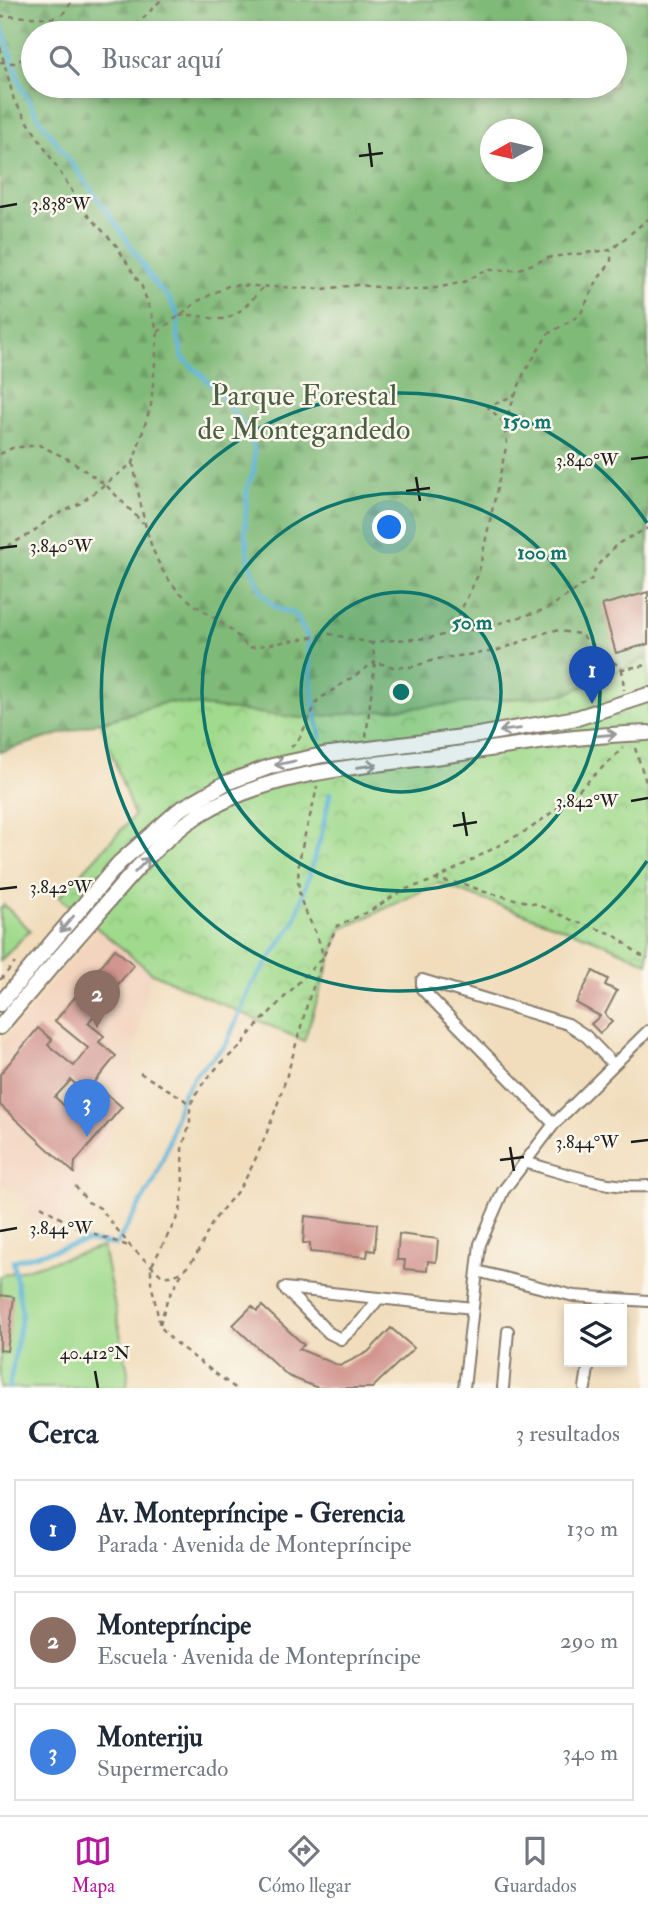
<!DOCTYPE html>
<html lang="es">
<head>
<meta charset="utf-8">
<style>
	body { margin:0; font-family:"IM FELL Double Pica",serif; background:#f2f2f3; color:#1f2937 }
	.controls { position:absolute; right:21px; bottom:21px; display:grid; overflow:hidden; border-radius:0px; box-shadow:0 4px 10px #0003 }
	.controls button { width:63px; height:63px; display:grid; place-items:center; padding:0; border:0; border-bottom:2px solid #e0e1e3; background:#fff; color:#1f2937; font:35px sans-serif }
	.compass { position:absolute; left:480px; top:119px; width:63px; height:63px; border-radius:50%; background:#fff; box-shadow:0 4px 10px #0003; rotate:262deg }
	.you { position:absolute; left:390px; top:528px; width:24px; height:24px; margin:-18px; border:5px solid #fff; border-radius:50%; background:#1a73e8; box-shadow:0 0 0 10px #1a73e833 }
	.badge { display:grid; place-items:center; width:46px; height:46px; border-radius:50%; background:#b5179e; color:#fff; font-size:23px; font-weight:700 }
	.pin { position:absolute; translate:-50% -58px; filter:drop-shadow(0 2px 4px #0008) }
	.pin::after { content:''; position:absolute; top:37px; width:24px; height:21px; background:inherit; clip-path:polygon(0 0,100% 0,50% 100%) }
	.list { margin:0; padding:0; list-style:none }
	h2 { display:flex; justify-content:space-between; align-items:center; height:91px; margin:0; padding:0 28px; font-size:30px }
	h2 small { font-size:23px; font-weight:400; color:#747a83 }
	.list li { display:grid; grid-template-columns:46px 1fr auto; gap:21px; align-items:center; box-sizing:border-box; height:98px; margin:0 14px 14px; padding:0 14px; border:2px solid #e0e1e3; border-radius:0px }
	.list b { display:block; font-size:26px; white-space:nowrap }
	.list p { margin:0; font-size:23px; white-space:nowrap; color:#747a83 }
	.list em { font-size:23px; font-style:normal; color:#747a83 }
	.icon { flex:none; width:38px; height:38px; fill:none; stroke:currentColor; stroke-width:2; stroke-linecap:round; stroke-linejoin:round }
	.map { position:relative; flex:none; width:648px; height:1388px; overflow:hidden }
	.search { position:absolute; background:#fff; box-shadow:0 4px 10px #0003; left:21px; right:21px; top:21px; height:77px; display:flex; align-items:center; gap:18px; box-sizing:border-box; padding:0 24px; border-radius:38px; color:#747a83; font-size:26px }
	.sheet { height:427px; background:#fff }
	nav { display:flex; justify-content:space-around; align-items:center; box-sizing:border-box; height:98px; border-top:2px solid #e0e1e3; background:#fff; font-size:19px; color:#747a83 }
	nav a { display:grid; justify-items:center; gap:4px }
	nav .on { color:#b5179e }
	.map>svg:first-child { display:block }
	.built { fill:#f3d4bf }
	.grass { fill:#a0da8d; stroke:#5e7b54; stroke-width:2 }
	.forest { fill:url(#forest-firs); stroke:#4e6b4a; stroke-width:2; fill-rule:evenodd }
	.park { fill:url(#park-crowns); stroke:#5e7b54; stroke-width:2 }
	.lines { fill:none; stroke-linecap:round; stroke-linejoin:round }
	.stream { stroke:#5cb3d9; stroke-width:4.5 }
	.building { fill:#d2958f; fill-rule:evenodd }
	.minor-casing { stroke:#867c6c; stroke-width:14 }
	.tertiary-casing { stroke:#867c6c; stroke-width:18 }
	.path { stroke:#867c6c; stroke-width:2.5; stroke-dasharray:5 5; stroke-linecap:butt }
	.minor { stroke:#fff; stroke-width:10 }
	.tertiary { stroke:#fff; stroke-width:14 }
	.oneway { stroke:#999 }
	.ticks { fill:none; stroke:#1c1c1c; stroke-width:2.5 }
	.ring { fill:none; stroke:#0f766e; stroke-width:3.5 }
	.labels { text-anchor:middle; stroke-width:5; stroke-linejoin:round; paint-order:stroke }
	.park-label { font-size:30px; fill:#4a5e44; stroke:#fbf7ec }
	.ticks-label { font-size:18px; text-anchor:middle; fill:#1c1c1c; stroke:#fbf7ec; stroke-width:5; stroke-linejoin:round; paint-order:stroke }
	.centre { fill:#0f766e; stroke:#fbf7ec; stroke-width:3.5 }
	.ring-label { font-size:21px; text-anchor:middle; font-weight:bold; fill:#0f766e; stroke:#fbf7ec; stroke-width:5; stroke-linejoin:round; paint-order:stroke }
</style>
</head>
<body>
<div class="map">
<svg width="648" height="1388" viewBox="0 0 648 1388">
	<defs>
		<pattern id="forest-firs" width="22" height="20" patternUnits="userSpaceOnUse" patternTransform="scale(1.75)"><rect width="22" height="20" fill="#80ba78"/><path d="M5 1l3.5 6h-7zM16 11l3.5 6h-7z" fill="#6e9f67"/></pattern>
		<pattern id="park-crowns" width="20" height="18" patternUnits="userSpaceOnUse" patternTransform="scale(1.75)"><rect width="20" height="18" fill="#a0da8d"/><path d="M2 6a3 3 0 1 1 6 0M12 15a3 3 0 1 1 6 0" fill="none" stroke="#89ba79"/></pattern>
	</defs>
	<rect width="100%" height="100%" fill="#fbf7ec"/>
	<filter id="ink" filterUnits="userSpaceOnUse"><feTurbulence type="fractalNoise" baseFrequency=".0143" numOctaves="2"/><feDisplacementMap in="SourceGraphic" scale="14" xChannelSelector="R" yChannelSelector="G"/><feConvolveMatrix kernelMatrix="1 2 1 2 8 2 1 2 1" color-interpolation-filters="sRGB"/></filter>
	<filter id="wash" filterUnits="userSpaceOnUse"><feTurbulence type="fractalNoise" baseFrequency=".00686" numOctaves="4" result="noise"/><feDisplacementMap in="SourceGraphic" scale="28" xChannelSelector="R" yChannelSelector="G"/><feGaussianBlur stdDeviation="1.57" result="paint"/><feColorMatrix in="noise" values="0 0 0 0 0 0 0 0 0 0 0 0 0 0 0 0 0 1.4 0 .05"/><feComposite in="paint" operator="in"/></filter>
	<g filter="url(#wash)">
		<rect width="100%" height="100%" fill="#f1ddbc"/>
		<path class="built" d="M 98,929 L 152,973 L 134,1048 L 131,1096 L 56,1233 L 23,1215 L 28,1206 L 0,1182 L 0,1046 Z"/>
		<path class="grass" d="M 4,905 L 30,930 L 0,961 L 0,909 Z
			M 103,1247 L 128,1372 L 127,1388 L 0,1388 L 0,1276 Z"/>
		<path class="forest" d="M 0,0 L 648,0 L 648,658 L 566,694 L 318,718 L 300,718 L 167,702 L 0,752 ZM 33,33 L 615,33 L 615,86 L 33,86 ZM 490,130 L 532,130 L 532,172 L 490,172 Z"/>
		<path class="park" d="M 648,658 L 648,963 L 596,940 L 438,883 L 340,930 L 304,1041 L 152,973 L 59,897 L 134,816 L 101,723 L 167,702 L 300,718 L 566,694 Z"/>
		<g class="lines">
			<path class="stream" d="M 0,20 L 21,87 L 41,121 L 119,228 L 155,284 L 168,297 L 178,316 L 178,337 L 183,358 L 214,387 L 246,428 L 254,447 L 254,470 L 247,488 L 245,533 L 250,564 L 262,593 L 276,608 L 295,614 L 307,637 L 314,707 L 321,738
				M 9,1388 L 22,1313 L 13,1261 L 88,1241 L 116,1245 L 154,1181 L 167,1148 L 181,1097 L 197,1072 L 226,1045 L 251,986 L 294,923 L 322,833 L 330,793"/>
		</g>
		<g id="blocks">
			<path class="building" d="M 648,592 L 648,644 L 616,653 L 602,605 Z
				M 115,949 L 134,965 L 109,995 L 112,997 L 105,1006 L 103,1004 L 88,1023 L 104,1036 L 99,1042 L 116,1056 L 94,1083 L 122,1107 L 75,1162 L 74,1173 L 0,1105 L 0,1074 L 38,1028 L 52,1040 L 48,1045 L 74,1066 L 88,1048 L 55,1021 ZM 71,1080 L 86,1094 L 70,1111 L 55,1097 Z
				M 593,971 L 608,979 L 605,985 L 617,991 L 605,1014 L 612,1022 L 600,1033 L 591,1024 L 600,1016 L 576,1003 Z
				M 305,1216 L 377,1224 L 375,1251 L 368,1250 L 367,1257 L 310,1252 L 310,1243 L 303,1243 Z
				M 399,1234 L 438,1239 L 436,1262 L 428,1261 L 427,1271 L 404,1269 L 405,1260 L 397,1260 Z
				M 0,1295 L 14,1297 L 7,1351 L 0,1350 Z
				M 252,1306 L 257,1311 L 262,1306 L 304,1345 L 299,1349 L 340,1366 L 368,1352 L 391,1328 L 414,1348 L 372,1388 L 318,1388 L 288,1376 L 233,1325 Z"/>
		</g>
	</g>
	<g filter="url(#ink)">
		<use href="#blocks" fill-opacity="0" stroke="#867c6c" stroke-width="2"/>
		<g class="lines">
			<g class="minor-casing">
				<path id="minor" d="M 554,1124 L 422,989 L 422,980 L 568,1024 L 586,1036 L 613,1064
					M 524,1162 C 564,1173 607,1189 648,1186
					M 477,1271 L 574,1296 L 648,1301
					M 379,1298 L 361,1321 L 341,1339 L 329,1333 L 284,1288 L 473,1308
					M 464,1388 L 480,1244 L 503,1191 L 554,1124 L 648,1031
					M 503,1388 L 508,1331
					M 585,1388 L 589,1362"/>
			</g>
			<g class="tertiary-casing">
				<path id="tertiary" d="M 0,1004 L 119,863 L 179,810 L 226,783 L 272,766 L 323,755 L 478,735 L 577,718 L 648,695
					M 0,1027 C 31,990 62,954 94,918 C 125,881 159,840 200,814 C 270,771 363,766 442,756 C 510,746 579,735 648,733"/>
			</g>
			<path class="path" d="M 0,16 L 60,18
				M 54,33 L 60,18 L 73,0
				M 129,33 L 161,0
				M 0,47 L 14,100 L 86,213 L 116,245 L 142,287 L 158,332 L 151,405 L 133,463 L 79,504 L 52,517 L 30,534 L 0,550
				M 0,62 L 14,63 L 33,54
				M 179,316 C 194,313 205,318 219,319 C 237,320 253,298 264,286
				M 158,332 L 198,301 L 230,285 L 323,289 L 357,285 L 411,290 L 436,288 L 464,282 L 486,270 L 517,270 L 551,257 L 611,250 L 648,219
				M 504,423 L 488,407 L 515,395
				M 0,454 L 12,448 L 39,445 L 68,459 L 106,485 L 143,523
				M 133,463 C 142,508 147,566 185,597 C 206,615 231,625 248,648 L 330,634 L 371,643
				M 450,633 L 483,628 L 547,609 L 591,580 L 596,567 L 617,544 L 648,528
				M 622,669 L 624,690
				M 366,737 L 375,662 L 393,667 L 412,667 L 437,659 L 496,651 L 553,630 L 580,634 L 622,669 L 648,665
				M 291,747 L 298,741 L 318,700 L 375,662 L 372,643 C 399,637 424,642 450,633 L 478,575 L 507,443 L 504,424 L 524,373 L 548,334 L 580,315 L 598,279 L 611,262 L 611,250
				M 635,748 L 648,788
				M 435,880 L 531,828 L 567,801 L 623,748
				M 0,980 L 15,963
				M 140,1073 L 181,1097 L 190,1105
				M 75,1186 L 88,1202 L 100,1208 L 131,1247 L 162,1276 C 190,1279 200,1247 210,1227 C 220,1209 238,1194 247,1176 C 275,1122 291,1063 307,1005 C 311,990 319,975 322,960 C 325,944 305,915 301,900 C 291,862 311,823 317,786
				M 41,1206 L 73,1226 L 131,1247
				M 160,1324 L 167,1300 L 182,1273
				M 235,1388 L 174,1342 L 160,1326 L 151,1282 L 151,1267 L 180,1212 L 183,1186 L 182,1149 L 190,1123 L 190,1105 L 201,1086 L 220,1064 L 241,1046 L 252,1031 L 323,957 L 337,926 L 370,911 L 403,890 L 435,880 L 464,884 L 485,892 L 536,904 L 574,921 L 613,934 L 640,955 L 648,958"/>
			<use href="#minor" class="minor"/>
			<use href="#tertiary" class="tertiary"/>
		</g>
		<defs><path id="oneway-shaft" d="M-6 0H5M1.5-3L5.5 0L1.5 3" fill="none" stroke-width="1.6" stroke-linecap="round" stroke-linejoin="round" transform="scale(1.75)"/></defs>
		<g class="oneway">
			<use href="#oneway-shaft" transform="translate(510 730) rotate(172)"/>
			<use href="#oneway-shaft" transform="translate(606 735) rotate(-5)"/>
			<use href="#oneway-shaft" transform="translate(285 763) rotate(168)"/>
			<use href="#oneway-shaft" transform="translate(367 766) rotate(-8)"/>
			<use href="#oneway-shaft" transform="translate(142 865) rotate(-45)"/>
			<use href="#oneway-shaft" transform="translate(67 924) rotate(130)"/>
		</g>
	</g>
	<path class="ticks" d="M 369,143 L 372,167M 359,156 L 383,153M 0,207 L 17,204M 631,459 L 648,457M 416,477 L 420,501M 406,491 L 430,488M 0,548 L 17,546M 631,801 L 648,798M 463,812 L 467,836M 453,826 L 477,822M 0,889 L 17,887M 631,1142 L 648,1140M 510,1147 L 514,1171M 500,1160 L 524,1157M 0,1231 L 17,1228M 95,1371 L 98,1388"/>
	<circle cx="401" cy="692" r="100" fill="#0f766e" fill-opacity=".12"/>
	<g class="ring">
		<circle cx="401" cy="692" r="100"/>
		<circle cx="401" cy="692" r="199"/>
		<path d="M647 861A299 299 0 1 1 647 523"/>
	</g>
	<g class="labels">
		<g class="park-label">
			<text x="304" y="405">Parque Forestal<tspan x="304" dy="34">de Montegandedo</tspan></text>
		</g>
	</g>
	<g class="ticks-label">
		<text x="61" y="210">3.838°W</text>
		<text x="587" y="466">3.840°W</text>
		<text x="61" y="552">3.840°W</text>
		<text x="587" y="807">3.842°W</text>
		<text x="61" y="893">3.842°W</text>
		<text x="587" y="1148">3.844°W</text>
		<text x="61" y="1234">3.844°W</text>
		<text x="95" y="1359">40.412°N</text>
	</g>
	<circle cx="401" cy="692" r="10" class="centre"/>
	<g class="ring-label">
		<text x="527" y="428">150 m</text>
		<text x="542" y="559">100 m</text>
		<text x="472" y="629">50 m</text>
	</g>
</svg>
<div class="controls">
<button><svg class="icon" aria-label="layers" viewBox="0 0 24 24"><path d="M12 4l9 5-9 5-9-5zM3 14l9 5 9-5"/></svg></button>
</div>
<svg class="compass" viewBox="-18 -18 36 36"><path d="M0-13l5 13h-10z" fill="#e53935"/><path d="M0 13l5-13h-10z" fill="#747a83"/></svg>
<div class="you"></div>
<div class="pin badge" style="left:592px;top:704px;background:#1a4fb4">1</div>
<div class="pin badge" style="left:97px;top:1028px;background:#8d6e63">2</div>
<div class="pin badge" style="left:87px;top:1137px;background:#3f7fe0">3</div>
<div class="search"><svg class="icon" aria-label="search" viewBox="0 0 24 24"><circle cx="10" cy="10" r="6"/><path d="M15 15l6 6"/></svg>Buscar aquí</div>
</div>
<section class="sheet">
<h2>Cerca<small>3 resultados</small></h2>
<ul class="list">
<li><span class="badge" style="background:#1a4fb4">1</span><div><b>Av. Montepríncipe - Gerencia</b><p>Parada · Avenida de Montepríncipe</p></div><em>130 m</em></li>
<li><span class="badge" style="background:#8d6e63">2</span><div><b>Montepríncipe</b><p>Escuela · Avenida de Montepríncipe</p></div><em>290 m</em></li>
<li><span class="badge" style="background:#3f7fe0">3</span><div><b>Monteriju</b><p>Supermercado</p></div><em>340 m</em></li>
</ul>
</section>
<nav>
<a class="on"><svg class="icon" aria-label="map" viewBox="0 0 24 24"><path d="M3 6l6-2 6 2 6-2v14l-6 2-6-2-6 2zM9 4v14M15 6v14"/></svg>Mapa</a>
<a><svg class="icon" aria-label="directions" viewBox="0 0 24 24"><path d="M12 3l9 9-9 9-9-9zM9 14v-3h6M13 9l2 2-2 2"/></svg>Cómo llegar</a>
<a><svg class="icon" aria-label="saved" viewBox="0 0 24 24"><path d="M7 4h10v16l-5-4-5 4z"/></svg>Guardados</a>
</nav>
</body>
</html>
